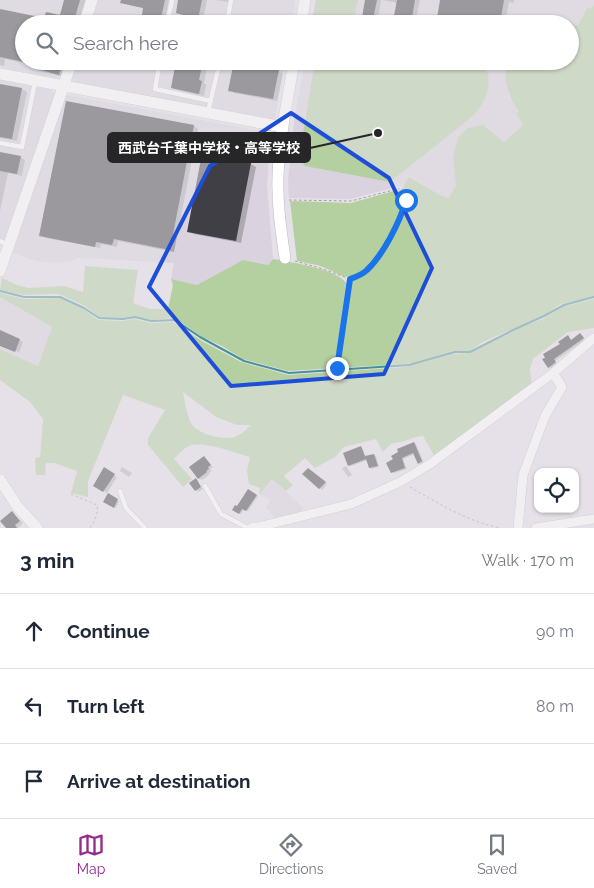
<!DOCTYPE html>
<html lang="en">
<head>
<meta charset="utf-8">
<style>
	body { margin:0; font-family:Raleway,"Noto Sans JP",sans-serif; background:#f6f6f7; color:#1f2937 }
	.controls { position:absolute; right:15px; bottom:15px; display:grid; overflow:hidden; border-radius:10px; box-shadow:0 1px 4px #0004 }
	.controls button { width:45px; height:45px; display:grid; place-items:center; padding:0; border:0; border-bottom:1px solid #e0e1e3; background:#fff; color:#1f2937; font:25px sans-serif }
	.stop { position:absolute; width:15px; height:15px; margin:-11px; border:4px solid #1a73e8; border-radius:50%; background:#fff }
	.stop.end { background:#1a73e8; border-color:#fff; box-shadow:0 1px 5px #0008 }
	.list { margin:0; padding:0; list-style:none }
	h2 { display:flex; justify-content:space-between; align-items:center; height:65px; margin:0; padding:0 20px; font-size:21px }
	h2 small { font-size:16px; font-weight:400; color:#747a83 }
	.list li { display:grid; grid-template-columns:32px 1fr auto; gap:15px; align-items:center; box-sizing:border-box; height:75px; padding:0 20px; border-top:1px solid #e0e1e3 }
	.list b { display:block; font-size:19px; white-space:nowrap }
	.list em { font-size:16px; font-style:normal; color:#747a83 }
	.icon { flex:none; width:28px; height:28px; fill:none; stroke:currentColor; stroke-width:2; stroke-linecap:round; stroke-linejoin:round }
	.map { position:relative; flex:none; width:594px; height:528px; overflow:hidden }
	.search { position:absolute; background:#fff; box-shadow:0 1px 4px #0004; left:15px; right:15px; top:15px; height:55px; display:flex; align-items:center; gap:12px; box-sizing:border-box; padding:0 18px; border-radius:28px; color:#747a83; font-size:19px }
	.sheet { height:290px; background:#fff }
	nav { display:flex; justify-content:space-around; align-items:center; box-sizing:border-box; height:70px; border-top:1px solid #e0e1e3; background:#fff; font-size:14px; color:#747a83 }
	nav a { display:grid; justify-items:center; gap:2px }
	nav .on { color:#942a8e }
	.map>svg:first-child { display:block }
	.built { fill:#dad2de }
	.green { fill:#b4cfa0; fill-rule:evenodd }
	.shadow { fill:#0003 }
	.lines { fill:none; stroke-linecap:round; stroke-linejoin:round }
	.stream { stroke:#439497; stroke-width:2 }
	.building { fill:#403f45 }
	.lane-casing { stroke:#bebac0; stroke-width:5.5 }
	.street-casing { stroke:#bebac0; stroke-width:10 }
	.secondary-casing { stroke:#bebac0; stroke-width:12 }
	.path { stroke:#a09da2; stroke-width:1; stroke-dasharray:2.5 2.5; stroke-linecap:butt }
	.lane { stroke:#fff; stroke-width:4.5 }
	.street { stroke:#fff; stroke-width:9 }
	.secondary { stroke:#fff; stroke-width:11 }
	.route { stroke:#1a73e8; stroke-width:6 }
	.marked { fill:none; stroke:#1d4ed8; stroke-width:4; stroke-linejoin:round }
	.leader { fill:none; stroke:#262527; stroke-width:2 }
	.callout-dot { fill:#262527; stroke:#fff; stroke-width:2 }
	.callout { fill:#262527; stroke:#262527; stroke-width:2 }
	.callout-label { font-size:14px; text-anchor:middle; font-weight:bold; fill:#fff }
</style>
</head>
<body>
<div class="map">
<svg width="594" height="528" viewBox="0 0 594 528">
	<rect width="100%" height="100%" fill="#e6e1e8"/>
	<path class="built" d="M 0,0 L 86,0 L 79,24 L 24,24 L 24,61 L 66,61 L 62,75 L 56,78 L 0,67 Z
		M 96,0 L 295,0 L 291,24 L 88,24 Z
		M 316,0 L 594,0 L 594,5 L 590,9 L 588,8 L 577,26 L 561,17 L 558,24 L 312,24 Z
		M 76,61 L 285,61 L 275,120 L 75,82 L 70,77 Z
		M 305,61 L 508,61 L 504,71 L 509,96 L 520,113 L 517,114 L 523,125 L 504,142 L 483,125 L 467,128 L 458,138 L 456,186 L 448,198 L 440,195 L 410,177 L 403,187 L 400,186 L 350,199 L 289,198 L 288,181 L 294,121 Z
		M 0,80 L 51,90 L 55,94 L 7,239 L 4,240 L 0,238 Z
		M 69,95 L 271,133 L 267,186 L 273,259 L 268,265 L 243,260 L 197,285 L 171,279 L 174,263 L 78,258 L 73,261 L 56,263 L 36,261 L 13,253 L 64,97 Z
		M 0,297 L 52,327 L 38,366 L 0,349 Z
		M 272,479 L 304,508 L 297,514 L 274,520 L 273,515 L 266,508 L 270,500 L 259,494 Z"/>
	<path class="green" d="M 316,0 L 358,0 L 353,22 L 313,15 Z
		M 594,5 L 594,297 L 561,304 L 544,315 L 483,342 L 468,352 L 456,351 L 414,363 L 403,364 L 288,371 L 243,359 L 222,346 L 202,337 L 175,318 L 151,320 L 135,316 L 123,318 L 99,317 L 85,306 L 61,295 L 56,294 L 24,295 L 0,291 L 2,278 L 17,285 L 28,288 L 64,286 L 83,292 L 85,266 L 138,270 L 133,303 L 150,309 L 168,309 L 173,285 L 171,279 L 197,285 L 243,260 L 268,265 L 273,259 C 290,262 337,269 346,283 L 335,366 L 338,367 L 351,282 C 357,276 366,273 372,266 C 383,254 416,200 403,187 L 409,177 L 440,195 L 448,198 L 456,186 L 453,157 L 458,138 L 467,128 L 483,125 L 504,142 L 523,125 L 516,113 L 519,112 C 509,97 501,80 508,61 L 570,61 L 570,24 L 558,24 L 561,17 L 577,26 L 588,7 L 590,9 Z
		M 315,61 L 480,61 C 497,77 486,102 473,116 L 390,182 L 305,166 L 299,158 Z
		M 401,189 C 412,204 373,271 356,276 C 344,280 334,271 323,267 C 315,264 306,263 297,261 L 290,201 L 351,203 Z
		M 0,293 L 24,299 L 60,298 L 85,310 L 98,320 L 122,321 L 134,319 L 151,323 L 173,322 L 202,341 L 241,362 L 288,375 L 405,367 L 454,354 L 469,353 L 524,326 L 543,319 L 562,307 L 594,299 L 594,328 L 568,332 L 533,359 L 530,369 L 532,385 L 435,457 L 423,436 C 410,437 405,443 392,443 L 383,452 L 376,439 L 344,447 L 335,457 L 315,468 L 305,458 L 284,476 L 293,485 L 286,491 L 272,479 L 259,494 L 260,488 L 249,484 L 247,471 L 250,457 C 235,453 203,440 189,446 C 184,448 178,455 174,459 L 192,479 L 183,487 L 148,445 L 148,438 L 165,410 L 123,395 L 88,481 L 88,497 L 71,493 L 77,471 L 54,463 L 46,463 L 45,475 L 36,475 L 35,458 L 40,457 L 43,419 L 30,402 L 0,380 L 0,349 L 38,366 L 52,327 L 0,297 ZM 183,392 L 216,417 L 237,425 L 251,425 C 247,428 243,433 239,435 C 228,442 202,435 194,427 C 187,419 185,403 183,392 Z"/>
	<path class="shadow" d="M 66,0 L 85,0 L 79,24 L 24,24 L 24,61 L 69,61 L 64,77 L 36,70 L 31,67 L 32,65 L 5,59 L 4,66 L 0,65 L 0,11 L 45,19 L 61,17 Z
		M 126,0 L 169,0 L 165,20 L 148,17 L 143,14 L 144,8 L 130,5 L 126,3 Z
		M 179,0 L 207,0 L 202,24 L 188,24 L 188,17 L 177,13 Z
		M 215,0 L 229,0 L 229,2 Z
		M 366,0 L 381,0 L 378,20 L 363,16 Z
		M 382,0 L 420,0 L 415,24 L 402,24 L 395,21 L 398,3 Z
		M 442,0 L 514,0 L 514,3 L 509,2 L 505,24 L 438,24 Z
		M 177,61 L 208,61 L 204,83 L 206,85 L 204,96 L 177,90 L 172,88 Z
		M 278,71 L 283,74 L 277,101 L 234,93 L 230,90 Z
		M 0,85 L 22,89 L 27,92 L 17,141 L 0,138 Z
		M 194,126 L 198,129 L 174,252 L 118,241 L 117,247 L 101,244 L 100,248 L 46,238 L 41,235 Z
		M 0,153 L 20,157 L 25,160 L 22,176 L 8,173 L 0,211 Z
		M 203,155 L 251,164 L 256,167 L 241,243 L 194,234 L 189,231 Z
		M 0,331 L 23,342 L 19,352 L 0,344 Z
		M 582,336 L 585,340 L 555,361 L 557,364 L 551,369 L 549,367 L 544,360 L 570,338 L 572,341 Z
		M 414,443 L 416,444 L 424,463 L 421,464 L 419,463 L 415,454 L 403,459 L 407,469 L 394,473 L 392,472 L 395,459 Z
		M 360,447 L 363,449 L 366,457 L 374,455 L 376,456 L 379,467 L 372,469 L 370,468 L 368,460 L 351,466 L 349,465 Z
		M 204,458 L 213,467 L 210,469 L 212,471 L 209,473 L 210,474 L 202,480 L 198,478 Z
		M 346,466 L 352,475 L 348,477 L 342,468 Z
		M 122,467 L 132,473 L 129,477 L 120,471 Z
		M 105,469 L 117,477 L 107,493 L 94,485 Z
		M 311,471 L 327,484 L 322,490 L 304,474 Z
		M 196,480 L 203,489 L 198,492 L 191,483 Z
		M 249,491 L 258,496 L 248,511 L 244,509 L 241,514 L 234,510 L 237,508 Z
		M 108,495 L 119,501 L 116,508 L 105,501 Z
		M 12,513 L 23,523 L 18,528 L 8,528 Z"/>
	<g class="lines">
		<path class="stream" d="M 0,291 L 24,297 L 60,297 L 84,308 L 99,318 L 123,319 L 135,317 L 151,321 L 175,320 L 200,337 L 244,361 L 289,373 L 409,365 L 455,352 L 470,352 L 513,330 L 544,316 L 564,305 L 594,297"/>
	</g>
	<path class="building" d="M 64,0 L 80,0 L 73,24 L 24,24 L 24,62 L 0,57 L 0,9 L 44,18 L 46,12 L 60,15 Z
		M 121,0 L 165,0 L 161,18 L 142,15 L 143,8 L 120,3 Z
		M 178,0 L 202,0 L 197,24 L 185,24 L 187,16 L 176,13 Z
		M 365,0 L 377,0 L 373,19 L 362,17 Z
		M 397,0 L 415,0 L 411,24 L 393,21 Z
		M 440,0 L 504,0 L 500,24 L 436,24 Z
		M 31,61 L 63,61 L 59,75 L 30,67 Z
		M 176,61 L 203,61 L 199,80 L 202,81 L 199,94 L 171,88 Z
		M 234,61 L 279,70 L 273,99 L 228,91 Z
		M 0,84 L 22,88 L 12,139 L 0,137 Z
		M 66,101 L 194,125 L 170,250 L 114,239 L 112,245 L 96,242 L 95,247 L 39,236 Z
		M 0,152 L 21,156 L 17,174 L 0,171 Z
		M 202,154 L 251,163 L 236,241 L 187,232 Z
		M 0,330 L 20,339 L 15,352 L 0,346 Z
		M 580,333 L 584,338 L 554,359 L 556,362 L 548,368 L 542,359 L 545,358 L 543,354 L 560,344 L 558,342 L 568,335 L 571,340 Z
		M 414,442 L 422,461 L 418,464 L 413,453 L 402,458 L 405,468 L 391,473 L 386,463 L 393,459 L 391,456 L 398,452 L 397,449 Z
		M 361,446 L 366,459 L 348,466 L 343,453 Z
		M 374,454 L 378,466 L 369,468 L 365,456 Z
		M 204,456 L 211,465 L 208,467 L 209,469 L 206,471 L 207,472 L 198,479 L 189,467 Z
		M 104,467 L 115,474 L 103,492 L 93,486 Z
		M 308,468 L 326,482 L 319,489 L 302,474 Z
		M 196,478 L 201,487 L 195,491 L 189,483 Z
		M 248,489 L 257,495 L 246,511 L 242,509 L 239,514 L 232,510 L 235,505 L 237,506 Z
		M 108,493 L 118,499 L 114,508 L 103,502 Z
		M 12,511 L 20,521 L 15,525 L 17,528 L 6,528 L 0,521 Z"/>
	<g class="lines">
		<g class="lane-casing">
			<path id="lane" d="M 167,24 L 172,0
				M 227,24 L 231,0
				M 160,61 L 155,89 L 211,101
				M 208,112 L 220,61
				M 0,143 L 22,147 L 35,82
				M 0,241 L 8,245
				M 205,486 L 221,514 L 248,528
				M 120,491 L 126,508 L 145,528"/>
		</g>
		<g class="street-casing">
			<path id="street" d="M 258,527 L 351,504 L 400,482 L 430,464 L 553,373 L 594,338
				M 518,528 L 523,475 L 545,416 L 562,387 L 553,373
				M 536,528 L 594,519"/>
		</g>
		<g class="secondary-casing">
			<path id="secondary" d="M 84,24 L 92,0
				M 301,24 L 305,0
				M 0,74 L 283,127
				M 285,258 C 281,231 277,204 278,177 C 279,138 288,99 294,61
				M 0,271 L 72,61
				M 0,480 L 17,506 L 37,528
				M 253,528 L 260,528"/>
		</g>
		<path class="path" d="M 289,200 L 351,201 L 401,188 L 406,190 C 405,213 384,254 367,270 C 362,275 356,277 350,279 L 337,371
			M 295,261 L 323,269 L 350,279
			M 410,487 C 438,503 468,522 501,528
			M 71,494 L 97,505 C 99,513 94,522 90,528"/>
		<use href="#lane" class="lane"/>
		<use href="#street" class="street"/>
		<use href="#secondary" class="secondary"/>
	</g>
	<g class="lines">
		<path class="route" d="M 337,368 L 350,279 C 356,277 362,275 367,270 C 383,255 400,222 406,200"/>
	</g>
	<path d="M0 0H594V528H0ZM 291,113 L 389,178 L 432,268 L 384,374 L 231,386 L 149,287 L 210,166 Z" fill="#e6e1e8" fill-opacity=".55" fill-rule="evenodd"/>
	<path class="marked" d="M 291,113 L 389,178 L 432,268 L 384,374 L 231,386 L 149,287 L 210,166 Z"/>
	<path class="leader" d="M378 133L310 148"/>
	<circle class="callout-dot" cx="378" cy="133" r="5"/>
	<rect class="callout" x="108" y="133" width="202" height="29" rx="5"/>
	<g class="callout-label">
		<text x="209" y="153">西武台千葉中学校・高等学校</text>
	</g>
</svg>
<div class="controls">
<button><svg class="icon" aria-label="locate" viewBox="0 0 24 24"><circle cx="12" cy="12" r="6"/><path d="M12 2v4M12 18v4M2 12h4M18 12h4"/></svg></button>
</div>
<div class="stop" style="left:406px;top:200px"></div>
<div class="stop end" style="left:337px;top:368px"></div>
<div class="search"><svg class="icon" aria-label="search" viewBox="0 0 24 24"><circle cx="10" cy="10" r="6"/><path d="M15 15l6 6"/></svg>Search here</div>
</div>
<section class="sheet">
<h2>3 min<small>Walk · 170 m</small></h2>
<ul class="list">
<li><svg class="icon" aria-label="ahead" viewBox="0 0 24 24"><path d="M12 20V5M6 11l6-6 6 6"/></svg><div><b>Continue</b></div><em>90 m</em></li>
<li><svg class="icon" aria-label="left" viewBox="0 0 24 24"><path d="M17 20v-9H6M10 6l-5 5 5 5"/></svg><div><b>Turn left</b></div><em>80 m</em></li>
<li><svg class="icon" aria-label="arrive" viewBox="0 0 24 24"><path d="M6 21V4h12l-3 4 3 4H6"/></svg><div><b>Arrive at destination</b></div></li>
</ul>
</section>
<nav>
<a class="on"><svg class="icon" aria-label="map" viewBox="0 0 24 24"><path d="M3 6l6-2 6 2 6-2v14l-6 2-6-2-6 2zM9 4v14M15 6v14"/></svg>Map</a>
<a><svg class="icon" aria-label="directions" viewBox="0 0 24 24"><path d="M12 3l9 9-9 9-9-9zM9 14v-3h6M13 9l2 2-2 2"/></svg>Directions</a>
<a><svg class="icon" aria-label="saved" viewBox="0 0 24 24"><path d="M7 4h10v16l-5-4-5 4z"/></svg>Saved</a>
</nav>
</body>
</html>
